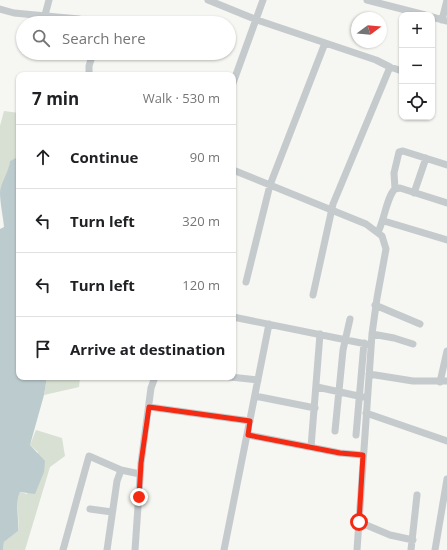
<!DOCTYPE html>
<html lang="en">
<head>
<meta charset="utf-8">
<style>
	body { margin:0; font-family:"Open Sans",sans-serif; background:#f6f6f6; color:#202124 }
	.controls { position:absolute; right:12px; top:12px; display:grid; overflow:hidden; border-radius:8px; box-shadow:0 1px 3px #0004 }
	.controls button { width:36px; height:36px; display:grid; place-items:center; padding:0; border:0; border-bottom:1px solid #e0e0e0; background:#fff; color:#202124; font:20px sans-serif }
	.compass { position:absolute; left:351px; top:12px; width:36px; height:36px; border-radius:50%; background:#fff; box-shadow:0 1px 3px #0004; rotate:74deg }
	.stop { position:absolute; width:12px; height:12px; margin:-9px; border:3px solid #f52a13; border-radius:50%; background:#fff }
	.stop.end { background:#f52a13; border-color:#fff; box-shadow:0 1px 4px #0008 }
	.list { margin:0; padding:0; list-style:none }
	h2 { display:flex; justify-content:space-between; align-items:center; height:52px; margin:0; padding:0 16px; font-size:17px }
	h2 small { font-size:13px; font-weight:400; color:#757577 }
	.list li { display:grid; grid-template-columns:26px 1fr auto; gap:12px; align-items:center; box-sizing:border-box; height:64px; padding:0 16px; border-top:1px solid #e0e0e0 }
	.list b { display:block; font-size:15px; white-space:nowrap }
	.list em { font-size:13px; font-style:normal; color:#757577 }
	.icon { flex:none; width:22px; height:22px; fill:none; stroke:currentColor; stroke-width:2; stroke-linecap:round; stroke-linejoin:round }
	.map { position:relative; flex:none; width:447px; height:550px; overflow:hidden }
	.search { position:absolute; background:#fff; box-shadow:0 1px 3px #0004; left:16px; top:16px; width:220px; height:44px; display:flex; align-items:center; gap:10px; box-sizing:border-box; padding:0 14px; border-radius:22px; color:#757577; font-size:15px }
	.panel { position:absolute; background:#fff; box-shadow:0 1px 3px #0004; left:16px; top:72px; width:220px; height:308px; border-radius:8px }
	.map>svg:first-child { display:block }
	.green { fill:#d8dfd3 }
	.water { fill:#bccbce }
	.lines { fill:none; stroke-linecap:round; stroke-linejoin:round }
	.minor { stroke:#c5cacc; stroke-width:7 }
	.route { stroke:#f52a13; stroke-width:5 }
</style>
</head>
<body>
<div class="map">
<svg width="447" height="550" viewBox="0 0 447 550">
	<rect width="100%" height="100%" fill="#f6f6f2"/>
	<path class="green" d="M 4,111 L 19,113 L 19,162 L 16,159 L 10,161 L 9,172 L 0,192 L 0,126 Z
		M 47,377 L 80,377 L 79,387 L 44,395 Z
		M 36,430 L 62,438 L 65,456 L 50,467 L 25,550 L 3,550 L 4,542 L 18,531 C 20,517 15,504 20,492 L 27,494 L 38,452 L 30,445 Z"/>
	<path class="water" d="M 16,158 L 19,162 L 19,377 L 47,377 L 44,395 L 30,445 L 45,461 L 44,472 L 35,494 L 20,492 C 15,503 19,517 18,531 L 4,542 L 3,550 L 0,550 L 0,229 L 4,227 C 3,215 0,204 0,192 C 1,182 9,172 10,161 Z"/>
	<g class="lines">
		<path class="minor" d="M 208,0 L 257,20 L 376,60 L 390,67 L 333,204 L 313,295
			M 367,0 L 425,15
			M 0,9 L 14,13 L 79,19 L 89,23
			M 45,15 L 49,0
			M 432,17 L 447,21
			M 442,20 L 447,0
			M 390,67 L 402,71
			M 89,75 L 89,66 L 93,53
			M 233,83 L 263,0
			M 233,170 L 366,224 L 382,236 L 386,249 L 377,298 L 372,334 L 357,550
			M 395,189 L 394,173 L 399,152 L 403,151 L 447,165
			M 414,193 L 426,158
			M 384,221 L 447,240
			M 378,232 C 384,221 387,196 395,189 L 400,188 L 447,203
			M 246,282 L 270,185 L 325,43
			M 375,305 L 420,324
			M 233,317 L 371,345
			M 372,334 L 394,338 L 413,344
			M 369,374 L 413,381 L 447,381
			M 230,377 L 258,380
			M 440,382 L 447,351
			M 317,387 L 363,397
			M 255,396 L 315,408
			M 149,407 L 250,421
			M 366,413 L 447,441
			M 335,431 L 343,350 L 350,319
			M 248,435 L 340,453 L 363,455
			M 356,435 L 364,343
			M 311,447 L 320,334
			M 90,509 L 112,512
			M 359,522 L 390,535 L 413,540
			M 63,550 L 89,456 L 121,470 L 140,474
			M 107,550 L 117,481 L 121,470
			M 135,550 L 141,463 L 151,388 L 155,377
			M 224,550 L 269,324
			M 411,550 L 417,495
			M 435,550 L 447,479"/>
	</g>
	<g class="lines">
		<path class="route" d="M 139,497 L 141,463 L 149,407 L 250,421 L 248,435 L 340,453 L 363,455 L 359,522"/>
	</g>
</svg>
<div class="controls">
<button>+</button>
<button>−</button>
<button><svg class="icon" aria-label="locate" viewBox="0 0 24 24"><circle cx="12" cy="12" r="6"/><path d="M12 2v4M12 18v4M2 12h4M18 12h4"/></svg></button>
</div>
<svg class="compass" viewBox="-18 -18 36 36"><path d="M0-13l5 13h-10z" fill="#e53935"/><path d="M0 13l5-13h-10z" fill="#757577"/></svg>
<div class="stop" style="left:359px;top:522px"></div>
<div class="stop end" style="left:139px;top:497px"></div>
<div class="search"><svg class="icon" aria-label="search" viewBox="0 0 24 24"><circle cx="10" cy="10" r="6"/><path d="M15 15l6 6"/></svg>Search here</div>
<section class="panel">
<h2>7 min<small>Walk · 530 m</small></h2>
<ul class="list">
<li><svg class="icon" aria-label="ahead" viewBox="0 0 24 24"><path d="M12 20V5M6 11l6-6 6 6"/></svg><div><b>Continue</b></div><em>90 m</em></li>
<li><svg class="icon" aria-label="left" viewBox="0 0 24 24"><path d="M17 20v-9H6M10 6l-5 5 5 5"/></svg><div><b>Turn left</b></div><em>320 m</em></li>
<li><svg class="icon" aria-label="left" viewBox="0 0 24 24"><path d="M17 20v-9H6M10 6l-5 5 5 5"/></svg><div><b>Turn left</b></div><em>120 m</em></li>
<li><svg class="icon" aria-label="arrive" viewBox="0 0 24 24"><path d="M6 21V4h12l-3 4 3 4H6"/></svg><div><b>Arrive at destination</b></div></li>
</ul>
</section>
</div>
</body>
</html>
